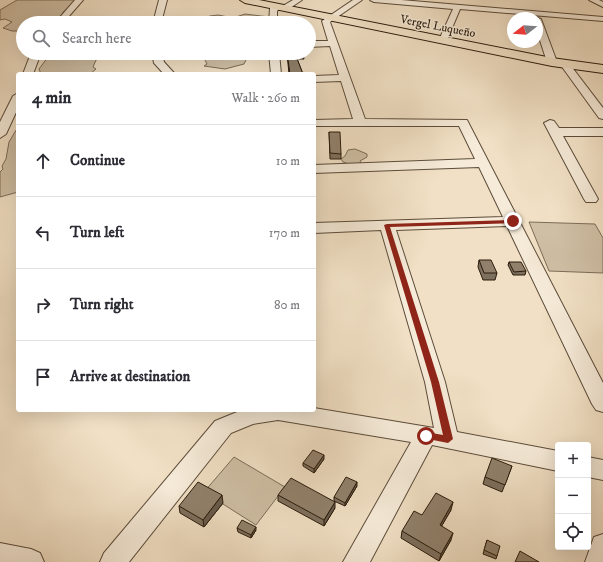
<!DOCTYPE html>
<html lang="en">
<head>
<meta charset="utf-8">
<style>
	body { margin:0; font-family:"IM FELL DW Pica",serif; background:#f7f7f7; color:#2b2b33 }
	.controls { position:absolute; right:12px; bottom:12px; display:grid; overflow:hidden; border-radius:4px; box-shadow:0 4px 16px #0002 }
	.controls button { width:36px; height:36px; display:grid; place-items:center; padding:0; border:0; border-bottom:1px solid #e1e1e2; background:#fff; color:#2b2b33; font:20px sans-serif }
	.compass { position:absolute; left:507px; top:12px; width:36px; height:36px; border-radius:50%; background:#fff; box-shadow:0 4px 16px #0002; rotate:253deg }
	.stop { position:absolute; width:12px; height:12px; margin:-9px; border:3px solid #8f2418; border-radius:50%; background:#fff }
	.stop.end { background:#8f2418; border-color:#fff; box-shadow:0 1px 4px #0008 }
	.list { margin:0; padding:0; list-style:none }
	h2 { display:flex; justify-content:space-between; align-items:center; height:52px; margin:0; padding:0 16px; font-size:17px }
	h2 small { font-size:13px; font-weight:400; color:#7c7c81 }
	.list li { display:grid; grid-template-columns:26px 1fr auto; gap:12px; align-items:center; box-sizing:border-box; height:72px; padding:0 16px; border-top:1px solid #e1e1e2 }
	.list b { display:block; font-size:15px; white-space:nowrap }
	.list em { font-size:13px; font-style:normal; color:#7c7c81 }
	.icon { flex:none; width:22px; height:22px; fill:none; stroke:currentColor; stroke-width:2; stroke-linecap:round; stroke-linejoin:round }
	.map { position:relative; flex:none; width:603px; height:562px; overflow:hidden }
	.search { position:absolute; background:#fff; box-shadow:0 4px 16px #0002; left:16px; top:16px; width:300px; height:44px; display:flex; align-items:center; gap:10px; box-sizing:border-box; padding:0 14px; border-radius:22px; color:#7c7c81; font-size:15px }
	.panel { position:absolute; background:#fff; box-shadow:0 4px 16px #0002; left:16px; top:72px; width:300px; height:340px; border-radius:4px }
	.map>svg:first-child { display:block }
	.green { fill:#cfbfa5; stroke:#7c6d58 }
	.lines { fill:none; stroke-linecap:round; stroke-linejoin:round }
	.minor-casing { stroke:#5c4c3a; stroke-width:2 }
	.major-casing { stroke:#2a1b0b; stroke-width:2 }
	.minor { fill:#f6ebd9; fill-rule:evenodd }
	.major { fill:#f1e0c5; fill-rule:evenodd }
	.wall { fill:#7d6f5d; stroke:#2a1b0b }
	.shaded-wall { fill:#665a4c; stroke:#2a1b0b }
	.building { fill:#91816c; stroke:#2a1b0b }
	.route { fill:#8f2418 }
	.labels { text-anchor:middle; stroke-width:3; stroke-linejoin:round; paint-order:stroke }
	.far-street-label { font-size:12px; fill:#2a1b0b; stroke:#f6ebd9 }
</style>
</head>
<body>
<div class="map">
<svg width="603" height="562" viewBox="0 0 603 562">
	<rect width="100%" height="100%" fill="#f1e0c5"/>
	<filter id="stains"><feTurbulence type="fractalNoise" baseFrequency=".005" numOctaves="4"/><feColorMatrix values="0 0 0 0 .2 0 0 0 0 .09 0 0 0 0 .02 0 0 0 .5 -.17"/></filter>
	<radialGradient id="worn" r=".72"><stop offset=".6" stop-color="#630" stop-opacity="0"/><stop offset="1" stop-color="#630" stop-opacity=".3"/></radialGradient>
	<path class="green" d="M 17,0 L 77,0 L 69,8 L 63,12 L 63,16 L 56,23 L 23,23 L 23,31 L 12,31 L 3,28 L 12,22 L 5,19 L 0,20 L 0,10 Z
		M 245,14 L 269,17 L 272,23 L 191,23 L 210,16 L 218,15 L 233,18 Z
		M 111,18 L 133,21 L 135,23 L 79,23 L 92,19 Z
		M 49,53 L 113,53 L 96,60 L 93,67 L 96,69 L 90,74 L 41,74 L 39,69 L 48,57 Z
		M 207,53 L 244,53 L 246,60 L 244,64 L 225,69 L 204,66 L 207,64 L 205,60 Z
		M 18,127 L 18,192 L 0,197 L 0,172 L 3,169 L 2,166 L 6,159 L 9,142 Z
		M 355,149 L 367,154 L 367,157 L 360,161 L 362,165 L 349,164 L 343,162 L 341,159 L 345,156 L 348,150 Z
		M 529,222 L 595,224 L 603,238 L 603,273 L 549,271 Z
		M 234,457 L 285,487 L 256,525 L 204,492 Z"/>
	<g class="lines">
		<g class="minor-casing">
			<path id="minor" d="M 75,0 L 83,0 L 63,23 L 55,23 Z
				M 159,0 L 167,0 L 161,23 L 153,23 Z
				M 293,0 L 302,0 L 287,10 L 280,8 L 277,11 L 277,23 L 269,23 L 270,8 L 277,5 L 281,7 Z
				M 353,0 L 362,0 L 330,22 L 365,119 L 467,120 L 603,383 L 603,412 L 596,410 L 592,404 L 507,226 L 396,230 L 445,382 L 457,432 L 558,451 L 558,471 L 432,445 L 370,562 L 343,562 L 411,442 L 278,420 L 253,424 L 231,433 L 129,562 L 100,562 L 104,553 L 215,421 L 242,410 L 314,410 L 314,408 L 434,428 L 425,382 L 381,230 L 314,233 L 314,223 L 503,217 L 479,167 L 314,173 L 314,165 L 475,159 L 459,126 L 314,126 L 314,120 L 353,119 L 341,81 L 314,82 L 314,76 L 339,75 L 330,46 L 309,47 L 309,41 L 328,41 L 322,21 Z
				M 370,0 L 401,0 L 603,17 L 603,21 L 460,9 L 447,40 L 443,43 L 439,40 L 453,9 L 374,2 Z
				M 589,0 L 599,0 L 603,2 L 603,7 Z
				M 534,17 L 541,19 L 557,62 L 555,64 L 552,65 L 547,62 L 537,31 L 537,18 Z
				M 31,53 L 41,53 L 33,74 L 23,74 Z
				M 152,53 L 162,53 L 164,62 L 175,74 L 164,74 L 154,63 Z
				M 269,53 L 279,53 L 281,74 L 271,74 Z
				M 565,61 L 568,62 L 603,108 L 603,119 L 599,118 L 560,64 Z
				M 18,93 L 18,108 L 6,134 L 0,138 L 0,122 L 13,96 Z
				M 550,120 L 554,121 L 559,128 L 603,128 L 603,136 L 563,136 L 598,199 L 596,202 L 586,202 L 584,199 L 544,123 Z
				M 588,457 L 603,460 L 603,480 L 588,477 Z
				M 603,534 L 603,562 L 585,562 L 594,537 Z
				M 0,543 L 31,549 L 40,553 L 44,562 L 0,562 Z"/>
		</g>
		<g class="major-casing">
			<path id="major" d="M 240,0 L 259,0 L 552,58 L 603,65 L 603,73 L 552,66 L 245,3 Z"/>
		</g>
		<use href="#minor" class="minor"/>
		<use href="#major" class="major"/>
	</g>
	<path class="wall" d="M 287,53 L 303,53 L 304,59 L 297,59 L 303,74 L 289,74 Z
		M 329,132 L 341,154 L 341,159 L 330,159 Z
		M 479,260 L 497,273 L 495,280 L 483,280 L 478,267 Z
		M 509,262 L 526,271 L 525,275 L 513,275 L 508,265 Z
		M 324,459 L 314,473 L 303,466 L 303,463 Z
		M 512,466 L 502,492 L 483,484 L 485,477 Z
		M 357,486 L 345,506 L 334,501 L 334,497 Z
		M 278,495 L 335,508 L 324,526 L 278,501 Z
		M 223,503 L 204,527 L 180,513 L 179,506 Z
		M 451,510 L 441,527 L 451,540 L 439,561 L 401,538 L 402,531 Z
		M 237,528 L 256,530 L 251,538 L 238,532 Z
		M 487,540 L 497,556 L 496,559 L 483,554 Z"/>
	<path class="shaded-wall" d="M 324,455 L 324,459 L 314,473 L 314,469 Z
		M 357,482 L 357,486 L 345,506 L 345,503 Z
		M 222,495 L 223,503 L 204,527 L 203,520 Z
		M 335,502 L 335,508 L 324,526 L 324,520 Z
		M 453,502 L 451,510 L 438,532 L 440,525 Z
		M 256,527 L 256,530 L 251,538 L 251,535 Z
		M 453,533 L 451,540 L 439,561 L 441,554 Z"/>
	<path class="building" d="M 287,53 L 303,53 L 304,56 L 296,56 L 303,74 L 290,74 Z
		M 329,132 L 340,132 L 341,154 L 330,153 Z
		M 479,260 L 491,260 L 497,273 L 484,273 Z
		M 509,262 L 521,262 L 526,271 L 514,272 Z
		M 313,450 L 324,455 L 314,469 L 303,463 Z
		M 492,458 L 512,466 L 505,485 L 485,477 Z
		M 346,477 L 357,482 L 345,503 L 334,497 Z
		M 291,478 L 335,502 L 324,520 L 278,495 Z
		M 198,482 L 222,495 L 203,520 L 179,506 Z
		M 436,493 L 453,502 L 440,525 L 453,533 L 441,554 L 402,531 L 414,511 L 422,515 Z
		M 242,520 L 256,527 L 251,535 L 237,528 Z
		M 487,540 L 500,546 L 497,556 L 484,550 Z
		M 520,551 L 539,562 L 515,562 Z"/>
	<path class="route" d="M 513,220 L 515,223 L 390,227 L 439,382 L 453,439 L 448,443 L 423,438 L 422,436 L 426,432 L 443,435 L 431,382 L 384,225 L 387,224 Z"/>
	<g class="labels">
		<g class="far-street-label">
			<text transform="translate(438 26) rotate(11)" y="4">Vergel Luqueño</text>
		</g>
	</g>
	<rect width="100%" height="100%" filter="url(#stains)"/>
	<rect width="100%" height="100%" fill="url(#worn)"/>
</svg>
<div class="controls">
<button>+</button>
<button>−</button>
<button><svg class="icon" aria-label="locate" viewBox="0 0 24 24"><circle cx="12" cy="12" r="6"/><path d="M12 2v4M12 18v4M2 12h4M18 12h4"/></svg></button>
</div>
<svg class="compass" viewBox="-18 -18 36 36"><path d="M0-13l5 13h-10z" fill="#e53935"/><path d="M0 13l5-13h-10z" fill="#7c7c81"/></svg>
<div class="stop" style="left:426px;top:436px"></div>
<div class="stop end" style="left:513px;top:221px"></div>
<div class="search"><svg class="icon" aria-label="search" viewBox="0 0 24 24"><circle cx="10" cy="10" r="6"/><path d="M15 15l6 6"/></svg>Search here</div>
<section class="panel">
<h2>4 min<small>Walk · 260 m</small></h2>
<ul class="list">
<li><svg class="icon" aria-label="ahead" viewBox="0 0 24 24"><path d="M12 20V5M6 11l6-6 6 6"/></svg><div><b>Continue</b></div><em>10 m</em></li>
<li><svg class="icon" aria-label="left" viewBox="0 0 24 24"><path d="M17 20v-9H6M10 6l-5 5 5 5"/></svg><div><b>Turn left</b></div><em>170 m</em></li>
<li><svg class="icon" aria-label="right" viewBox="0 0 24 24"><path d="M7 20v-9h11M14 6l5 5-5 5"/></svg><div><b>Turn right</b></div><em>80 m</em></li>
<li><svg class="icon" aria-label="arrive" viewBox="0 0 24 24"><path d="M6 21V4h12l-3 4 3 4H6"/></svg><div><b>Arrive at destination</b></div></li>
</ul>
</section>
</div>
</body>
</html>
